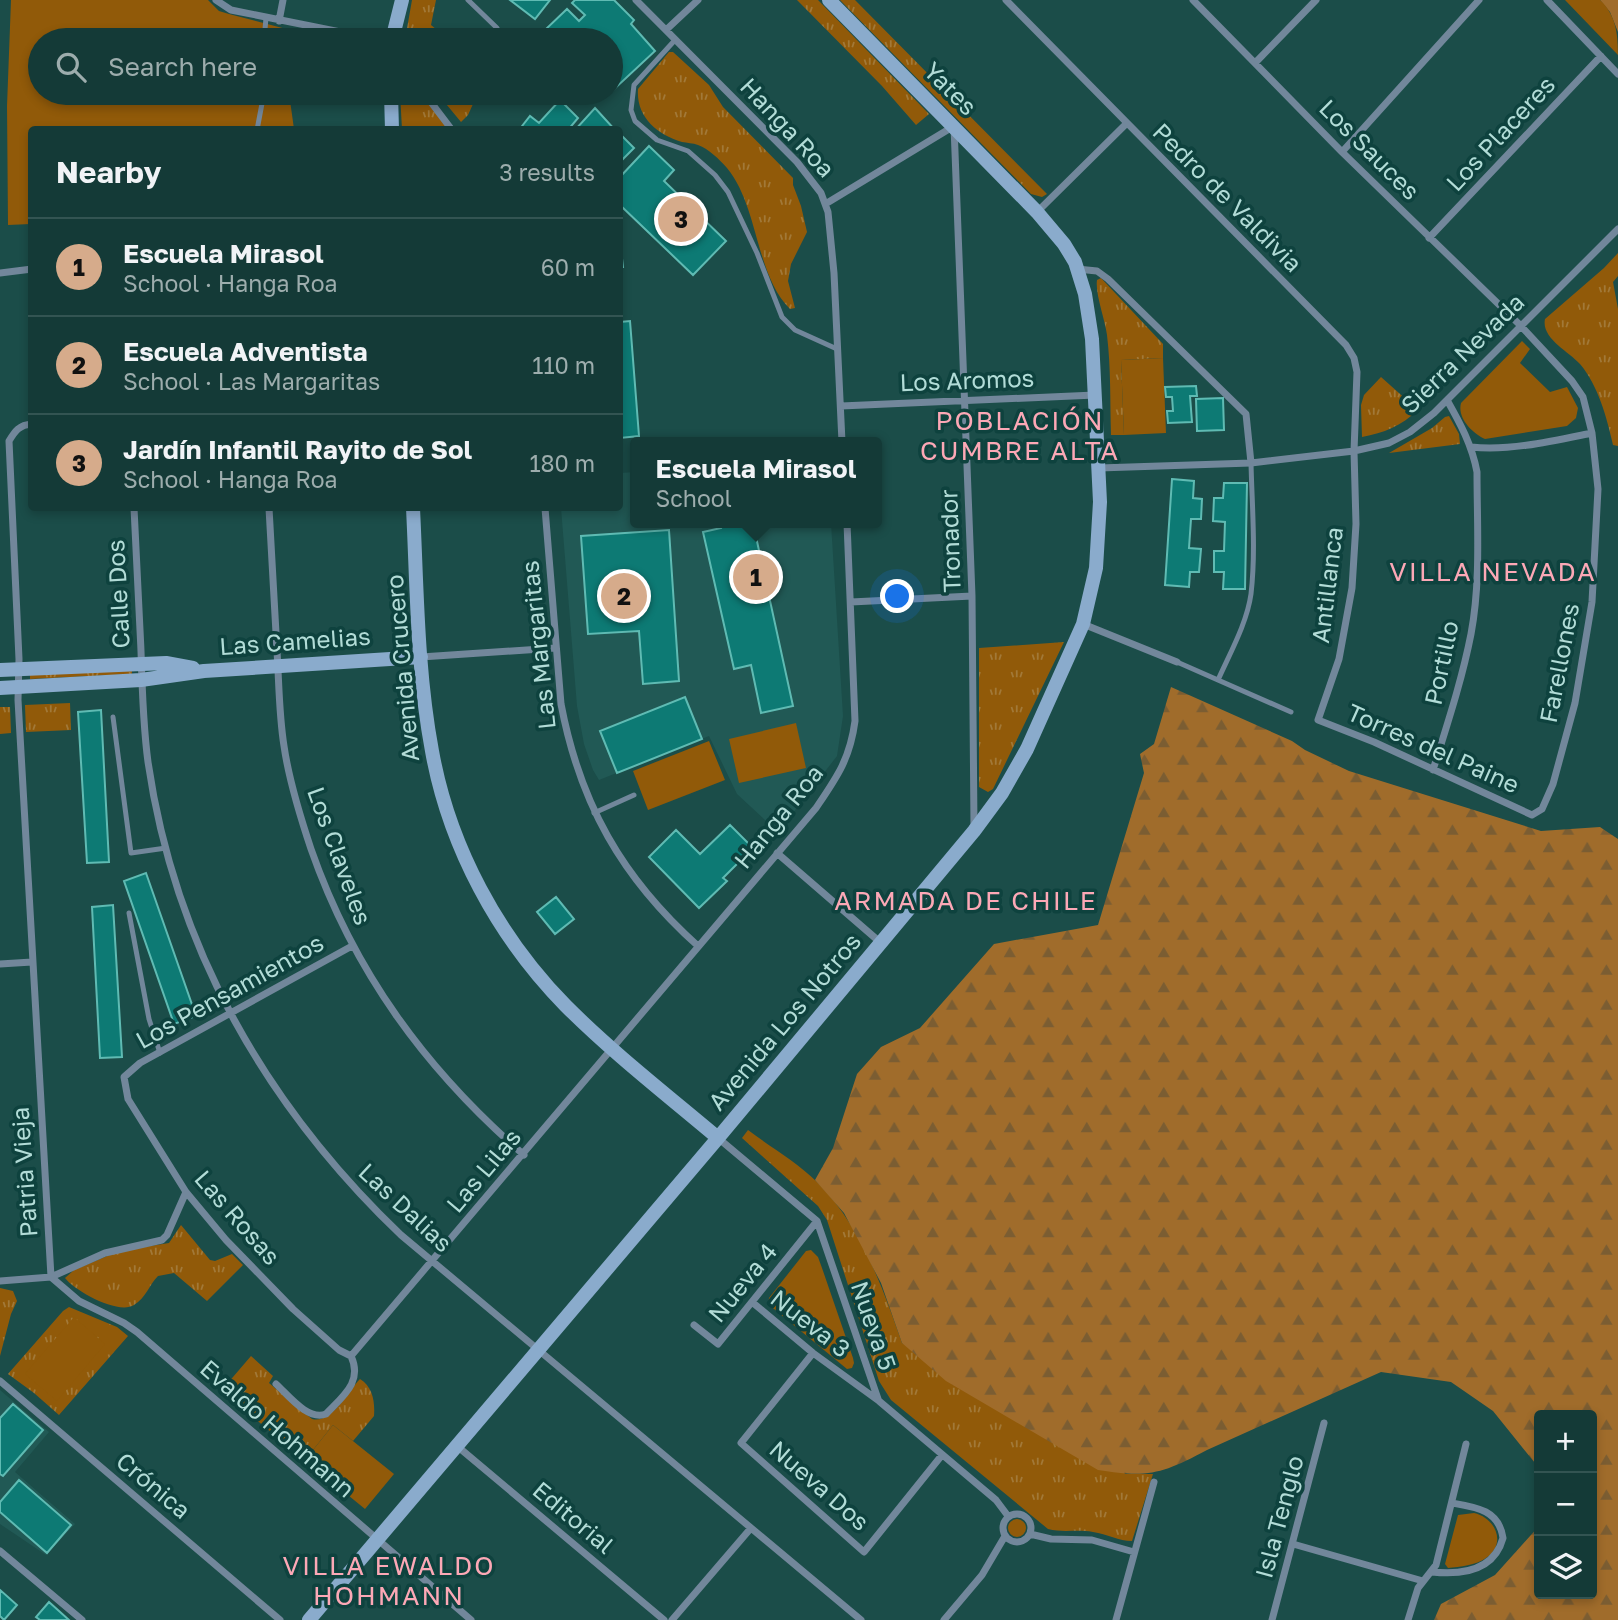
<!DOCTYPE html>
<html lang="en">
<head>
<meta charset="utf-8">
<style>
	body { margin:0; font-family:"Golos Text",sans-serif; background:#214542; color:#f1f3f6 }
	.controls { position:absolute; right:21px; bottom:21px; display:grid; overflow:hidden; border-radius:7px; box-shadow:0 4px 10px #0003 }
	.controls button { width:63px; height:63px; display:grid; place-items:center; padding:0; border:0; border-bottom:2px solid #335452; background:#143a37; color:#f1f3f6; font:35px sans-serif }
	.you { position:absolute; left:898px; top:597px; width:24px; height:24px; margin:-18px; border:5px solid #fff; border-radius:50%; background:#1a73e8; box-shadow:0 0 0 10px #1a73e833 }
	.badge { display:grid; place-items:center; width:46px; height:46px; border-radius:50%; background:#d6ab8b; color:#111; font-size:23px; font-weight:700 }
	.pin { position:absolute; translate:-50% -50%; border:4px solid #fff; box-shadow:0 2px 7px #0006 }
	.popup { position:absolute; left:630px; top:437px; width:252px; height:91px; box-sizing:border-box; display:grid; place-content:center; border-radius:7px; background:#143a37; filter:drop-shadow(0 2px 5px #0005); font-size:23px; white-space:nowrap; color:#9dadad }
	.popup b { font-size:26px; color:#f1f3f6 }
	.popup::after { content:''; position:absolute; left:50%; top:100%; margin-left:-14px; border:14px solid transparent; border-top-color:#143a37 }
	.list { margin:0; padding:0; list-style:none }
	h2 { display:flex; justify-content:space-between; align-items:center; height:91px; margin:0; padding:0 28px; font-size:30px }
	h2 small { font-size:23px; font-weight:400; color:#9dadad }
	.list li { display:grid; grid-template-columns:46px 1fr auto; gap:21px; align-items:center; box-sizing:border-box; height:98px; padding:0 28px; border-top:2px solid #335452 }
	.list b { display:block; font-size:26px; white-space:nowrap }
	.list p { margin:0; font-size:23px; white-space:nowrap; color:#9dadad }
	.list em { font-size:23px; font-style:normal; color:#9dadad }
	.icon { flex:none; width:38px; height:38px; fill:none; stroke:currentColor; stroke-width:2; stroke-linecap:round; stroke-linejoin:round }
	.map { position:relative; flex:none; width:1618px; height:1620px; overflow:hidden }
	.search { position:absolute; background:#143a37; box-shadow:0 4px 10px #0003; left:28px; top:28px; width:595px; height:77px; display:flex; align-items:center; gap:18px; box-sizing:border-box; padding:0 24px; border-radius:38px; color:#9dadad; font-size:26px }
	.panel { position:absolute; background:#143a37; box-shadow:0 4px 10px #0003; left:28px; top:126px; width:595px; height:385px; border-radius:7px }
	.map>svg:first-child { display:block }
	.built { fill:#215955 }
	.grass { fill:url(#grass-tufts) }
	.forest { fill:url(#forest-firs) }
	.green { fill:#915a09 }
	.building { fill:#0d7a74; stroke:#5fbbb3; stroke-width:2 }
	.lines { fill:none; stroke-linecap:round; stroke-linejoin:round }
	.lane { stroke:#72879b; stroke-width:5 }
	.street { stroke:#72879b; stroke-width:7 }
	.secondary { stroke:#8aabcc; stroke-width:14 }
	.labels { text-anchor:middle; stroke-width:7; stroke-linejoin:round; paint-order:stroke }
	.street-label { font-size:24px; fill:#b2dcd7; stroke:#0e423e }
	.neighbourhood-label { font-size:26px; letter-spacing:2px; fill:#fca8b6; stroke:#0e423e }
</style>
</head>
<body>
<div class="map">
<svg width="1618" height="1620" viewBox="0 0 1618 1620">
	<defs>
		<pattern id="grass-tufts" width="24" height="20" patternUnits="userSpaceOnUse" patternTransform="scale(1.75)"><rect width="24" height="20" fill="#915a09"/><path d="M3 7l-1-3M5 7V3M7 7l1-3M15 17l-1-3M17 17v-4M19 17l1-3" fill="none" stroke="#a27938"/></pattern>
		<pattern id="forest-firs" width="22" height="20" patternUnits="userSpaceOnUse" patternTransform="scale(1.75)"><rect width="22" height="20" fill="#a06c2b"/><path d="M5 1l3.5 6h-7zM16 11l3.5 6h-7z" fill="#7b5d32"/></pattern>
	</defs>
	<rect width="100%" height="100%" fill="#1b4d49"/>
	<path class="built" d="M 635,472 L 635,523 L 831,523 L 843,716 L 837,756 L 778,832 L 737,794 L 709,736 L 599,780 L 593,770 L 584,744 L 577,706 L 561,508 L 620,508 L 620,473 Z
		M 0,1390 L 49,1432 L 15,1472 L 75,1524 L 46,1555 L 0,1524 Z"/>
	<path class="grass" d="M 412,0 L 436,0 L 431,25 L 449,40 L 405,40 Z
		M 797,0 L 818,0 L 929,114 L 916,125 L 882,86 Z
		M 840,0 L 855,0 L 1047,194 L 1042,197 L 1031,194 Z
		M 669,52 L 673,52 L 709,85 L 723,107 L 793,178 L 793,185 L 801,206 L 807,232 L 791,264 L 788,281 L 795,308 L 790,309 C 755,274 759,207 727,168 C 719,159 709,149 698,145 C 693,143 687,143 682,142 C 656,134 636,116 638,89 Z
		M 400,93 L 420,93 L 448,129 L 402,129 Z
		M 437,93 L 478,93 L 468,115 L 461,122 Z
		M 1618,253 L 1618,276 L 1613,282 L 1618,309 L 1618,446 L 1613,445 C 1607,418 1598,385 1580,364 C 1568,351 1541,338 1545,319 L 1604,268 Z
		M 1101,278 L 1163,344 L 1163,358 L 1121,360 L 1124,435 L 1111,435 C 1110,401 1111,368 1107,335 C 1105,319 1095,294 1097,280 Z
		M 1381,377 L 1418,410 C 1401,426 1384,433 1362,437 L 1361,405 L 1364,395 Z
		M 1449,416 L 1459,434 L 1460,444 L 1389,453 L 1432,428 L 1445,417 Z
		M 1064,642 L 993,789 L 988,792 L 979,787 L 979,648 Z
		M 132,670 L 132,674 L 30,679 L 30,675 Z
		M 70,703 L 71,730 L 26,732 L 25,705 Z
		M 0,707 L 10,707 L 11,733 L 0,734 Z
		M 748,1130 C 770,1147 797,1162 817,1182 C 861,1226 882,1286 902,1343 L 1126,1474 L 1153,1474 L 1132,1541 C 1119,1541 1107,1534 1093,1532 C 1078,1529 1063,1533 1048,1529 L 891,1400 L 879,1381 L 827,1220 L 818,1206 L 742,1138 Z
		M 181,1225 L 210,1260 L 215,1261 L 232,1254 L 243,1265 L 207,1301 L 174,1273 L 158,1276 C 149,1285 146,1298 134,1305 C 118,1315 75,1291 65,1278 L 74,1270 L 119,1251 L 169,1243 Z
		M 0,1288 L 13,1291 L 17,1301 L 11,1314 L 0,1356 Z
		M 69,1307 L 117,1327 L 128,1336 L 59,1415 L 34,1393 L 8,1374 L 63,1311 Z
		M 251,1356 L 273,1376 L 269,1383 L 312,1419 C 332,1424 348,1391 360,1379 C 373,1387 375,1402 374,1416 L 353,1441 L 333,1425 L 305,1460 L 221,1391 Z
		M1008 1528a9 9 0 1 1 18 0a9 9 0 1 1-18 0Z"/>
	<path class="forest" d="M 1600,0 L 1618,0 L 1618,32 L 1610,12 Z
		M 1171,687 L 1292,741 L 1305,750 L 1349,771 L 1541,831 L 1600,827 L 1618,839 L 1618,1620 L 1434,1620 L 1441,1604 L 1495,1575 L 1539,1526 L 1539,1594 L 1592,1594 L 1592,1415 L 1539,1415 L 1539,1468 L 1493,1411 L 1451,1382 L 1381,1372 L 1207,1450 C 1162,1474 1148,1478 1098,1470 L 946,1381 L 902,1343 L 881,1283 L 844,1213 L 815,1180 L 833,1148 L 857,1074 L 881,1047 L 920,1028 L 994,944 L 1098,925 L 1144,773 L 1140,754 L 1154,744 Z"/>
	<path class="green" d="M 11,0 L 208,0 L 219,11 L 229,14 L 290,30 L 290,40 L 40,40 L 40,93 L 289,93 L 294,129 L 32,130 L 31,224 L 8,225 L 7,106 Z
		M 1565,0 L 1600,0 C 1616,15 1618,34 1618,55 Z
		M 1522,341 L 1530,349 L 1520,363 L 1550,392 L 1567,387 L 1578,408 L 1576,418 L 1567,426 L 1485,439 C 1472,433 1457,418 1461,403 Z
		M 1163,358 L 1166,433 L 1124,435 L 1121,360 Z
		M 796,723 L 806,768 L 739,783 L 729,739 Z
		M 709,741 L 725,780 L 648,810 L 633,771 Z
		M 811,1250 L 818,1257 L 822,1268 L 853,1358 L 854,1363 L 852,1368 L 847,1369 L 768,1304 L 769,1298 L 806,1251 Z
		M 74,1317 L 105,1344 L 57,1401 L 25,1374 Z
		M 333,1425 L 394,1474 L 365,1509 L 305,1460 Z
		M 1474,1513 C 1496,1518 1507,1544 1486,1558 C 1476,1565 1460,1567 1448,1568 L 1445,1564 L 1458,1515 Z"/>
	<path class="building" d="M 510,0 L 550,0 L 535,19 Z
		M 575,0 L 614,0 L 634,20 L 631,24 L 655,51 L 611,92 L 611,40 L 555,40 L 546,29 L 567,9 L 579,21 L 585,15 L 572,3 Z
		M 269,93 L 285,93 L 285,97 L 269,96 Z
		M 560,100 L 578,118 L 568,130 L 519,130 L 530,116 L 539,123 Z
		M 595,108 L 615,130 L 575,130 Z
		M 620,134 L 634,148 L 620,162 Z
		M 649,146 L 674,170 L 664,181 L 726,241 L 693,275 L 620,205 L 620,177 Z
		M 620,241 L 623,267 L 620,267 Z
		M 630,321 L 639,436 L 620,438 L 620,322 Z
		M 1196,386 L 1197,396 L 1190,396 L 1192,422 L 1168,423 L 1167,411 L 1173,411 L 1172,397 L 1166,397 L 1165,387 Z
		M 1223,398 L 1224,430 L 1197,431 L 1196,399 Z
		M 1172,479 L 1194,481 L 1193,498 L 1202,499 L 1201,519 L 1191,519 L 1189,548 L 1201,549 L 1199,572 L 1190,572 L 1189,587 L 1165,585 Z
		M 1224,483 L 1247,483 L 1245,589 L 1223,589 L 1224,572 L 1214,572 L 1214,551 L 1224,551 L 1225,522 L 1213,521 L 1214,498 L 1223,498 Z
		M 720,523 L 753,523 L 793,706 L 761,713 L 751,665 L 734,669 L 703,532 L 721,528 Z
		M 669,530 L 679,681 L 643,684 L 639,631 L 588,634 L 581,536 Z
		M 685,697 L 702,739 L 617,773 L 600,731 Z
		M 101,710 L 109,862 L 87,863 L 78,712 Z
		M 730,825 L 753,848 L 723,878 L 727,881 L 699,908 L 649,857 L 676,830 L 700,854 Z
		M 146,873 L 196,1016 L 174,1024 L 124,881 Z
		M 556,897 L 574,919 L 555,934 L 537,912 Z
		M 113,905 L 122,1057 L 100,1058 L 92,907 Z
		M 13,1404 L 43,1430 L 3,1476 L 0,1474 L 0,1418 Z
		M 19,1480 L 71,1525 L 47,1553 L 0,1512 L 0,1502 Z
		M 0,1590 L 17,1605 L 4,1620 L 0,1616 Z
		M 49,1602 L 69,1620 L 40,1620 L 36,1617 Z"/>
	<g class="lines">
		<path class="lane" d="M 468,0 L 497,28
			M 264,40 L 266,18
			M 675,40 L 634,85 L 631,110 L 635,121 L 657,140 L 688,151 L 715,175 L 728,192 L 757,253 L 782,317 L 795,330 L 837,349
			M 257,130 L 264,93
			M 1177,662 L 1291,712
			M 1218,680 C 1230,653 1247,623 1251,594 C 1256,551 1252,506 1251,463
			M 113,717 L 131,853 L 166,848
			M 594,813 L 634,795
			M 129,913 L 149,1019 L 160,1053"/>
		<path class="street" d="M 216,0 L 231,10 L 380,40
			M 636,0 L 797,162 L 821,193 L 828,212 L 834,273 L 842,442
			M 1006,0 L 1346,345 L 1354,358 L 1357,372 L 1354,451 L 1356,524 L 1352,588 L 1339,659 L 1318,720 L 1374,742 L 1532,815 L 1542,809 L 1553,784 L 1575,703 L 1592,602 L 1598,489 L 1592,433 L 1583,397 L 1572,381 L 1520,325 L 1342,152 L 1193,0
			M 1547,0 L 1618,74
			M 279,21 L 283,0
			M 666,30 L 698,0
			M 1255,63 L 1316,0
			M 424,93 L 452,130
			M 1342,152 L 1479,0
			M 827,203 L 954,126 L 972,596 L 974,826
			M 1037,212 L 1126,124
			M 1429,238 L 1601,56
			M 1077,269 L 1097,271 L 1108,279 L 1246,414 L 1251,463
			M 0,273 L 32,269
			M 841,406 L 1095,395
			M 32,424 C 19,425 15,431 9,441 L 19,659 L 18,700 L 51,1277
			M 1471,447 C 1511,451 1553,441 1592,433
			M 1099,468 L 1251,463 L 1354,451 L 1389,443 L 1410,432 L 1434,413 L 1618,229
			M 134,508 C 136,555 139,603 141,651 C 142,688 143,725 148,762 C 175,948 267,1107 401,1235 L 861,1620
			M 269,508 C 272,555 274,603 277,651 C 279,683 279,715 284,746 C 289,781 300,816 311,849 C 354,972 426,1070 524,1155
			M 545,508 L 561,704 C 580,804 622,878 698,946
			M 851,602 L 972,596
			M 1083,624 L 1177,662
			M 421,657 L 556,648
			M 1433,770 C 1447,725 1462,680 1471,634 C 1481,581 1477,525 1477,472 C 1472,445 1460,423 1447,400
			M 777,853 L 881,943
			M 352,946 L 140,1063 L 124,1077 L 128,1099 L 186,1192 L 226,1240 L 293,1309 L 339,1350 L 351,1356 L 816,808 C 837,777 850,759 855,721 L 847,523
			M 0,964 L 32,962
			M 718,1138 L 817,1221 L 878,1399
			M 51,1277 L 79,1301 L 124,1323 L 137,1332 L 471,1620
			M 0,1281 L 51,1277 L 105,1253 L 162,1240 L 167,1235 L 186,1192
			M 752,1302 L 813,1353 L 879,1401 L 996,1500 L 1008,1516
			M 694,1325 L 718,1344 L 817,1221
			M 813,1353 L 741,1443 L 864,1552 L 942,1455
			M 0,1381 L 280,1620
			M 276,1384 C 289,1396 308,1421 326,1414 C 343,1396 363,1382 351,1356
			M 457,1446 L 664,1620
			M1003 1528a14 14 0 1 1 28 0a14 14 0 1 1-28 0Z
			M 1030,1534 L 1051,1539 L 1092,1540 L 1134,1552
			M 1293,1544 L 1423,1581
			M 0,1551 L 82,1620
			M 1432,1572 C 1461,1575 1494,1571 1503,1538 C 1499,1510 1476,1507 1452,1503
			M 672,1620 L 751,1528
			M 944,1620 L 982,1575 L 1005,1536
			M 1116,1620 L 1154,1482
			M 1272,1620 L 1324,1423
			M 1408,1620 L 1418,1588 L 1436,1565 L 1466,1444"/>
		<path class="secondary" d="M 392,40 L 402,0
			M 391,93 L 392,130
			M 413,508 C 417,588 417,671 432,751 C 449,846 498,937 566,1006 C 613,1053 667,1095 718,1138
			M 0,670 L 166,663 L 193,668
			M 0,688 L 141,680 L 204,671 L 421,657
			M 309,1620 L 718,1138 L 974,831 L 1002,793 L 1027,749 L 1083,624 L 1096,568 L 1100,502 L 1092,339 L 1085,294 L 1075,262 L 1064,244 L 1037,212 L 829,0"/>
	</g>
	<g class="labels">
		<g class="street-label">
			<text transform="translate(950 89) rotate(45)" y="8">Yates</text>
			<text transform="translate(787 128) rotate(47)" y="8">Hanga Roa</text>
			<text transform="translate(1501 134) rotate(-47)" y="8">Los Placeres</text>
			<text transform="translate(1369 150) rotate(45)" y="8">Los Sauces</text>
			<text transform="translate(1227 198) rotate(45)" y="8">Pedro de Valdivia</text>
			<text transform="translate(1463 354) rotate(-44)" y="8">Sierra Nevada</text>
			<text transform="translate(967 381) rotate(-2)" y="8">Los Aromos</text>
			<text transform="translate(951 541) rotate(-92)" y="8">Tronador</text>
			<text transform="translate(1328 585) rotate(-83)" y="8">Antillanca</text>
			<text transform="translate(119 594) rotate(-93)" y="8">Calle Dos</text>
			<text transform="translate(295 642) rotate(-4)" y="8">Las Camelias</text>
			<text transform="translate(539 645) rotate(-96)" y="8">Las Margaritas</text>
			<text transform="translate(1442 663) rotate(-78)" y="8">Portillo</text>
			<text transform="translate(1560 663) rotate(-79)" y="8">Farellones</text>
			<text transform="translate(403 668) rotate(-95)" y="8">Avenida Crucero</text>
			<text transform="translate(1433 749) rotate(24)" y="8">Torres del Paine</text>
			<text transform="translate(779 817) rotate(-51)" y="8">Hanga Roa</text>
			<text transform="translate(339 856) rotate(70)" y="8">Los Claveles</text>
			<text transform="translate(230 992) rotate(-29)" y="8">Los Pensamientos</text>
			<text transform="translate(785 1022) rotate(-50)" y="8">Avenida Los Notros</text>
			<text transform="translate(484 1171) rotate(-50)" y="8">Las Lilas</text>
			<text transform="translate(25 1172) rotate(-94)" y="8">Patria Vieja</text>
			<text transform="translate(405 1208) rotate(43)" y="8">Las Dalias</text>
			<text transform="translate(237 1218) rotate(49)" y="8">Las Rosas</text>
			<text transform="translate(743 1283) rotate(-51)" y="8">Nueva 4</text>
			<text transform="translate(810 1324) rotate(38)" y="8">Nueva 3</text>
			<text transform="translate(873 1326) rotate(71)" y="8">Nueva 5</text>
			<text transform="translate(277 1429) rotate(41)" y="8">Evaldo Hohmann</text>
			<text transform="translate(153 1486) rotate(40)" y="8">Crónica</text>
			<text transform="translate(819 1486) rotate(41)" y="8">Nueva Dos</text>
			<text transform="translate(1280 1517) rotate(-75)" y="8">Isla Tenglo</text>
			<text transform="translate(573 1518) rotate(40)" y="8">Editorial</text>
		</g>
		<g class="neighbourhood-label">
			<text x="1020" y="430">POBLACIÓN<tspan x="1020" dy="30">CUMBRE ALTA</tspan></text>
			<text x="1493" y="581">VILLA NEVADA</text>
			<text x="966" y="910">ARMADA DE CHILE</text>
			<text x="389" y="1575">VILLA EWALDO<tspan x="389" dy="30">HOHMANN</tspan></text>
		</g>
	</g>
</svg>
<div class="controls">
<button>+</button>
<button>−</button>
<button><svg class="icon" aria-label="layers" viewBox="0 0 24 24"><path d="M12 4l9 5-9 5-9-5zM3 14l9 5 9-5"/></svg></button>
</div>
<div class="you"></div>
<div class="pin badge" style="left:756px;top:577px">1</div>
<div class="popup"><b>Escuela Mirasol</b>School</div>
<div class="pin badge" style="left:624px;top:596px">2</div>
<div class="pin badge" style="left:681px;top:219px">3</div>
<div class="search"><svg class="icon" aria-label="search" viewBox="0 0 24 24"><circle cx="10" cy="10" r="6"/><path d="M15 15l6 6"/></svg>Search here</div>
<section class="panel">
<h2>Nearby<small>3 results</small></h2>
<ul class="list">
<li><span class="badge">1</span><div><b>Escuela Mirasol</b><p>School · Hanga Roa</p></div><em>60 m</em></li>
<li><span class="badge">2</span><div><b>Escuela Adventista</b><p>School · Las Margaritas</p></div><em>110 m</em></li>
<li><span class="badge">3</span><div><b>Jardín Infantil Rayito de Sol</b><p>School · Hanga Roa</p></div><em>180 m</em></li>
</ul>
</section>
</div>
</body>
</html>
